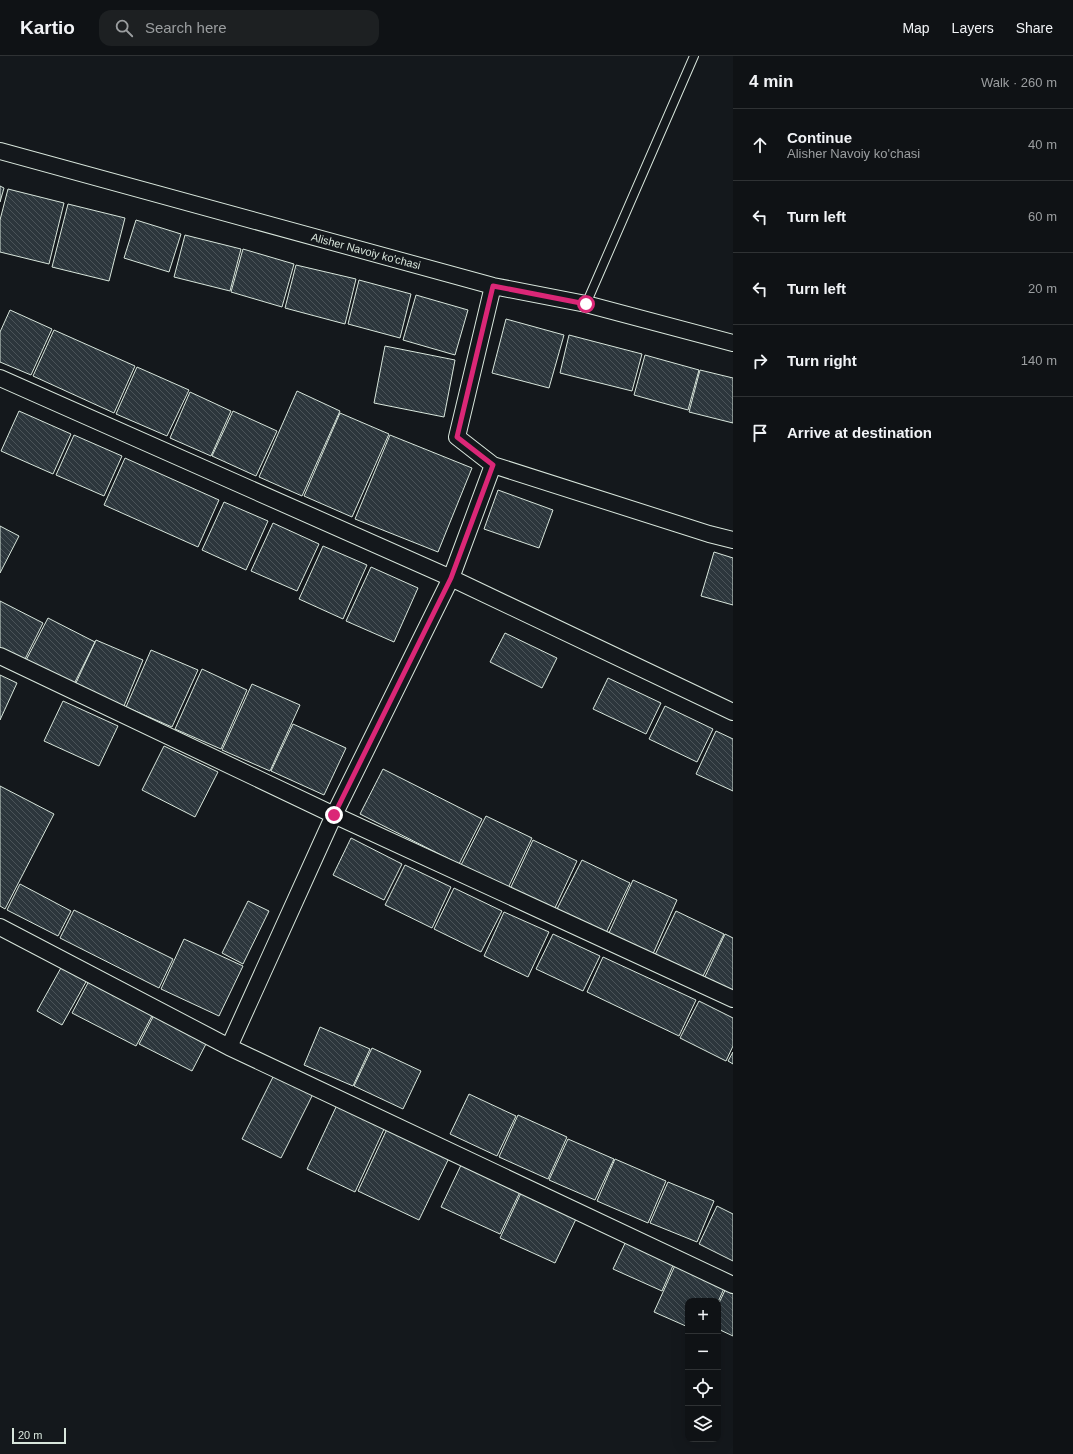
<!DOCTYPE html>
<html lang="en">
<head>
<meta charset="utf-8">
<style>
	body { margin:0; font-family:Helvetica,sans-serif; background:#1d2022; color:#f1f3f6 }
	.controls { position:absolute; right:12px; bottom:12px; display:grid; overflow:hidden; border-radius:8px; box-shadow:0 4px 16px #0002 }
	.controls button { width:36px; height:36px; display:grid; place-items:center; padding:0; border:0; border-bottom:1px solid #2f3234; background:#0f1215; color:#f1f3f6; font:20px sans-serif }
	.scale { position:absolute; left:12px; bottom:10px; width:54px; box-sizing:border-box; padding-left:4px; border:2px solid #d8e6dc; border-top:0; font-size:11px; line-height:14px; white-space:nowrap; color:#d8e6dc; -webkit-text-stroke:3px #14181c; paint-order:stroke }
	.stop { position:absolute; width:12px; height:12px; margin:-9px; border:3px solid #db2777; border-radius:50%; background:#fff }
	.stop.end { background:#db2777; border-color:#fff; box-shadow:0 1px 4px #0008 }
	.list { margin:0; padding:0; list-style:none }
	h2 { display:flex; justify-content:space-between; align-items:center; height:52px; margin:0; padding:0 16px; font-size:17px }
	h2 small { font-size:13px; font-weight:400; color:#9b9ea0 }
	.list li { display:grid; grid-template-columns:26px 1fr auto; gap:12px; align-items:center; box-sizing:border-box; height:72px; padding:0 16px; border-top:1px solid #2f3234 }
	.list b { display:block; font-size:15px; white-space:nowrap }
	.list p { margin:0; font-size:13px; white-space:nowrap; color:#9b9ea0 }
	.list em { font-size:13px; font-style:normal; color:#9b9ea0 }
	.icon { flex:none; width:22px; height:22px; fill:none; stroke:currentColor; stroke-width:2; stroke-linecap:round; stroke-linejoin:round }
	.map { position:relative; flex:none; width:733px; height:1398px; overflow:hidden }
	header { display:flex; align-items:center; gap:24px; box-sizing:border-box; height:56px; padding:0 20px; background:#0f1215; border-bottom:1px solid #2f3234 }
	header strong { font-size:19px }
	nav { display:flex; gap:22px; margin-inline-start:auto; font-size:14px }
	.search { width:280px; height:36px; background:#1d2022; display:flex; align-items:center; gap:10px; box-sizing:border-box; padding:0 14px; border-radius:12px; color:#9b9ea0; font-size:15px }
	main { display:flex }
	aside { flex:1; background:#0f1215 }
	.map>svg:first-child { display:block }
	.building { fill:url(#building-back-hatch); stroke:#d8e6dc }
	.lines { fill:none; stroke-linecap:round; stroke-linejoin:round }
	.service-casing { stroke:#d8e6dc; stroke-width:10 }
	.minor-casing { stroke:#d8e6dc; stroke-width:18 }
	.service { stroke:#14181c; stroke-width:8 }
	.minor { stroke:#14181c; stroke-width:16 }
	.route { stroke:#db2777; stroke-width:5 }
	.labels { text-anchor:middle; stroke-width:3; stroke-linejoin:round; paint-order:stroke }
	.street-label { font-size:11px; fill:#d8e6dc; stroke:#14181c }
</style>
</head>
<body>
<header>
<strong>Kartio</strong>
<div class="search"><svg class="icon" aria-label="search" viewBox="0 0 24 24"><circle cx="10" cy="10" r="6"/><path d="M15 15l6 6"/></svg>Search here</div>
<nav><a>Map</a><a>Layers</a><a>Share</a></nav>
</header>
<main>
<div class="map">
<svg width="733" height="1398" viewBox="0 0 733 1398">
	<defs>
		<pattern id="building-back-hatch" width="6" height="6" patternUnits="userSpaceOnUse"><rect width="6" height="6" fill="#2c363c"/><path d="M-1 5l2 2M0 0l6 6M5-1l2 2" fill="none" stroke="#4a5358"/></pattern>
	</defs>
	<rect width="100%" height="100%" fill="#14181c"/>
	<path class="building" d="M 0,130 L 4,132 L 0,146 Z
		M 8,133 L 64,147 L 49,208 L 0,196 L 0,164 Z
		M 68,148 L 125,162 L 109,225 L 52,211 Z
		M 136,164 L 181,178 L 169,216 L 124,202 Z
		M 185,179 L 241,193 L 230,235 L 174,221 Z
		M 243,193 L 294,208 L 282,251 L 231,236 Z
		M 296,209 L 356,223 L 345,268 L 285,252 Z
		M 359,224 L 411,238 L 400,282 L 348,268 Z
		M 416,239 L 468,254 L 455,299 L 403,284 Z
		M 10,254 L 52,273 L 31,319 L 0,306 L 0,276 Z
		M 506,263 L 564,279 L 549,332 L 492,317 Z
		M 54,274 L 135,310 L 114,357 L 33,320 Z
		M 569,279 L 642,298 L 632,335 L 560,317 Z
		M 385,290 L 455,304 L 444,361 L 374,347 Z
		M 645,299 L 699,314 L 688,354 L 634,339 Z
		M 137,311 L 189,334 L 167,380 L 116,358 Z
		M 700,314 L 733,322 L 733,367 L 689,356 Z
		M 297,335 L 340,355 L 302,440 L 259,421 Z
		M 190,336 L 231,355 L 211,400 L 170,382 Z
		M 19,355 L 71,378 L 53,418 L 1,395 Z
		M 233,355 L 277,375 L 256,420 L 212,400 Z
		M 340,357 L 389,378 L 352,461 L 304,440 Z
		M 74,379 L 122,400 L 104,440 L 56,419 Z
		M 390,379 L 472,412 L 438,496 L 355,463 Z
		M 125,402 L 219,444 L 198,491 L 104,449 Z
		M 498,434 L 553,454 L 539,492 L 484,473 Z
		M 224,446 L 268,465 L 246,514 L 202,494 Z
		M 273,467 L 319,488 L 297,535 L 251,515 Z
		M 0,470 L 19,480 L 0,517 Z
		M 323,490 L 367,509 L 343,563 L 299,543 Z
		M 714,496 L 733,502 L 733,549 L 701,540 Z
		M 371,511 L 418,532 L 394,586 L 346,565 Z
		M 0,545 L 43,567 L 22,609 L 0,598 Z
		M 48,562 L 95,586 L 73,630 L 24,608 Z
		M 505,577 L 557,602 L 542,632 L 490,606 Z
		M 96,584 L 143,604 L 124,650 L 75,629 Z
		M 151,594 L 198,614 L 172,671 L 126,651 Z
		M 202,613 L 247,634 L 221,693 L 175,673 Z
		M 0,619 L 17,627 L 0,664 Z
		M 608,622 L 661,647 L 646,678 L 593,653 Z
		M 252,628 L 300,649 L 270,715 L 222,694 Z
		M 63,645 L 118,670 L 99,710 L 44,685 Z
		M 665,650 L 713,673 L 697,706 L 649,683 Z
		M 293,668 L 346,692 L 324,739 L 271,715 Z
		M 716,675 L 733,683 L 733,735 L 696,718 Z
		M 164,690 L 218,716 L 195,761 L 142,734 Z
		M 383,713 L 482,763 L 459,808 L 360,758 Z
		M 0,730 L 54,758 L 5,853 L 0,850 Z
		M 486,760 L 532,782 L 508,832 L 461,809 Z
		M 351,782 L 402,808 L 384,844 L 333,819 Z
		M 533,784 L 577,805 L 554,854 L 510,833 Z
		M 582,804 L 630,827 L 605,879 L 556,855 Z
		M 405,809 L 451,831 L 432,872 L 385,849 Z
		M 633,824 L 677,844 L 652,900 L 608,879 Z
		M 20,828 L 71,855 L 58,880 L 7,854 Z
		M 454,832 L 502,855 L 481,896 L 434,873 Z
		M 248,845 L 269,855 L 243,908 L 222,897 Z
		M 74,854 L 173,903 L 159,932 L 60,882 Z
		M 676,855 L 724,878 L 701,924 L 654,901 Z
		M 504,856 L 549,876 L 528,921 L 484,900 Z
		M 553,878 L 600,900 L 583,935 L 536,913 Z
		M 725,878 L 733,882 L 733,938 L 703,925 Z
		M 184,883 L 243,910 L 219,960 L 161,933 Z
		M 603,901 L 696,944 L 679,980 L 587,936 Z
		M 62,910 L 87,924 L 62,969 L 37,955 Z
		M 89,925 L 153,958 L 136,990 L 72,957 Z
		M 699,945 L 733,962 L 733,990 L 726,1005 L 680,982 Z
		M 154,959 L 207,986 L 192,1015 L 139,988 Z
		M 320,971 L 370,993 L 353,1030 L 304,1009 Z
		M 372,992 L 421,1015 L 403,1053 L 354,1030 Z
		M 733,996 L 733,1008 L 728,1005 Z
		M 274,1019 L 313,1038 L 281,1102 L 242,1083 Z
		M 469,1038 L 516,1060 L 497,1100 L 450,1078 Z
		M 337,1049 L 385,1071 L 355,1136 L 307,1113 Z
		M 518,1059 L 567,1081 L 548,1123 L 499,1101 Z
		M 387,1073 L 449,1102 L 419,1164 L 358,1135 Z
		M 568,1083 L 614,1103 L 595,1144 L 549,1124 Z
		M 615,1103 L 666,1125 L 648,1167 L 597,1145 Z
		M 461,1109 L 520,1136 L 500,1178 L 441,1151 Z
		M 668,1126 L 714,1145 L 697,1186 L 650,1167 Z
		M 521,1137 L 576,1163 L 555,1207 L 500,1182 Z
		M 717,1150 L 733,1158 L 733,1205 L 699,1188 Z
		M 627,1183 L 675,1205 L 662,1235 L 613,1213 Z
		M 677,1205 L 726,1228 L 718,1246 L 688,1245 L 688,1271 L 654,1256 Z
		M 728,1228 L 733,1231 L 733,1280 L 718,1273 L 718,1249 Z"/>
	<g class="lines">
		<g class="service-casing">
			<path id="service" d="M 586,248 L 694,0"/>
		</g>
		<g class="minor-casing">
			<path id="minor" d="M 0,95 L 493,230 L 586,248 L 733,287
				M 493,230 L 457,381 L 493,409 L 709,478 L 733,484
				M 0,322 L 451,522 L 733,656
				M 0,600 L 334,759 L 733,943
				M 0,871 L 229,991 L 733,1229
				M 229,991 L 334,759 L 451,522 L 493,409"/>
		</g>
		<use href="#service" class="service"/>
		<use href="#minor" class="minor"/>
	</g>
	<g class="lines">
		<path class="route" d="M 334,759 L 451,522 L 493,409 L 457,381 L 493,230 L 586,248"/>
	</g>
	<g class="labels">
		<g class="street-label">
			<text transform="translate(366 195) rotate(15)" y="4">Alisher Navoiy ko'chasi</text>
		</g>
	</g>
</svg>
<div class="controls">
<button>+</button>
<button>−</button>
<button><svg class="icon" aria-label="locate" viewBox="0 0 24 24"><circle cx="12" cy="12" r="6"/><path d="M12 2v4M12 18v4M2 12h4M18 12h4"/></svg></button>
<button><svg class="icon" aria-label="layers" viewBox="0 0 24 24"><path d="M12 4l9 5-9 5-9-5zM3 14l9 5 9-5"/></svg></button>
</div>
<div class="scale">20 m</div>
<div class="stop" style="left:586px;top:248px"></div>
<div class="stop end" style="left:334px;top:759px"></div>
</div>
<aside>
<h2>4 min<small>Walk · 260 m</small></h2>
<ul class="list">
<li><svg class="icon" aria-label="ahead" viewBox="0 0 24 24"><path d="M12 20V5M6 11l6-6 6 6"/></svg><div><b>Continue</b><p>Alisher Navoiy ko'chasi</p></div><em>40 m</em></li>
<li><svg class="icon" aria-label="left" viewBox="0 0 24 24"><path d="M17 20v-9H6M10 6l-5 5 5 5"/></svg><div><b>Turn left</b></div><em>60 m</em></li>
<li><svg class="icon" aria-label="left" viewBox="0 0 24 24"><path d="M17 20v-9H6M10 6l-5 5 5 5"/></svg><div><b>Turn left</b></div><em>20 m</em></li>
<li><svg class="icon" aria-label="right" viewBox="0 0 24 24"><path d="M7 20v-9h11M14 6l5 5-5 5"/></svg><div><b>Turn right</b></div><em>140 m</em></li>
<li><svg class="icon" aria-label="arrive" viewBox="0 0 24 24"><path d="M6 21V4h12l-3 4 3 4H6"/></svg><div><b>Arrive at destination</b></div></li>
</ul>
</aside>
</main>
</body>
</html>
